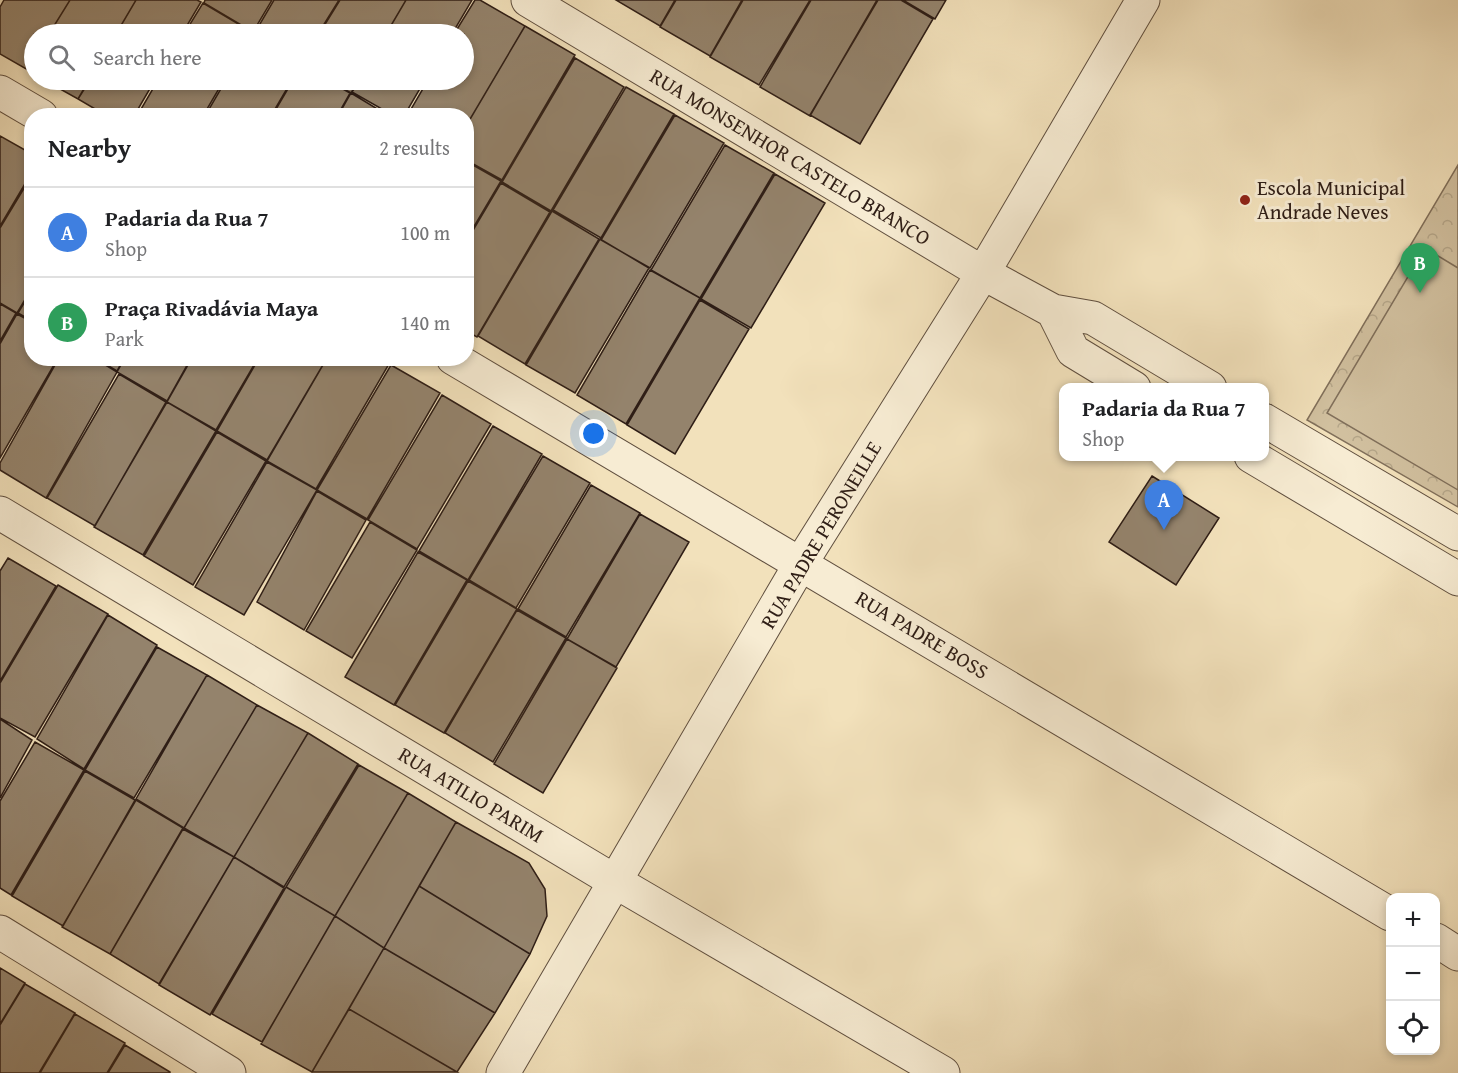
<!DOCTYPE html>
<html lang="en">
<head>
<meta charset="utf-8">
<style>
	body { margin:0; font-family:"Gentium Book Plus",serif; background:#f2f2f2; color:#202124 }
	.controls { position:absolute; right:18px; bottom:18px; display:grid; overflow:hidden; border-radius:12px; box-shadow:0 3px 9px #0003 }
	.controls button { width:54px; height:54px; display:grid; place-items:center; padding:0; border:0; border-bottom:2px solid #e0e0e0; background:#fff; color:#202124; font:30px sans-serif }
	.you { position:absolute; left:594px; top:434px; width:21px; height:21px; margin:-15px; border:4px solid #fff; border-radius:50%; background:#1a73e8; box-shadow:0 0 0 9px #1a73e833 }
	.badge { display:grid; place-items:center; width:39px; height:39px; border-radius:50%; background:#8f2418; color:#fff; font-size:20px; font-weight:700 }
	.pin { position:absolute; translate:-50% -50px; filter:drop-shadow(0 2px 3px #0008) }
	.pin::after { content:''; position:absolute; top:32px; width:21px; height:18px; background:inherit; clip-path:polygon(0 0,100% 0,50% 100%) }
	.popup { position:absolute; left:1059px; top:383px; width:210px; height:78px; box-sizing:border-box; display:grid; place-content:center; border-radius:12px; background:#fff; filter:drop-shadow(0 2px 4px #0005); font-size:20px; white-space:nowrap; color:#757577 }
	.popup b { font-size:22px; color:#202124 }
	.popup::after { content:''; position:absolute; left:50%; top:100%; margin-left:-12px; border:12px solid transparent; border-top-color:#fff }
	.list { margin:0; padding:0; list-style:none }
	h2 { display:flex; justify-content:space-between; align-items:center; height:78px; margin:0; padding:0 24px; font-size:26px }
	h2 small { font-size:20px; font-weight:400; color:#757577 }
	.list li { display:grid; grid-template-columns:39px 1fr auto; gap:18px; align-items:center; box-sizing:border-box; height:90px; padding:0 24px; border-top:2px solid #e0e0e0 }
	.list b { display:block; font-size:22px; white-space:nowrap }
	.list p { margin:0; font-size:20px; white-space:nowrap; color:#757577 }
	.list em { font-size:20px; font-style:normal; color:#757577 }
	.icon { flex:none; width:33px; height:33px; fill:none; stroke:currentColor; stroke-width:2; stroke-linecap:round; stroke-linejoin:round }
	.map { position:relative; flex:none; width:1458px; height:1073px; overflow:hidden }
	.search { position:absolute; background:#fff; box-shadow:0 3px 9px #0003; left:24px; top:24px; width:450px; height:66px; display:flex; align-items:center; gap:15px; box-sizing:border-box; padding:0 21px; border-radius:33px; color:#757577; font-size:22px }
	.panel { position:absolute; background:#fff; box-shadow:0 3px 9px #0003; left:24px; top:108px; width:450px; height:258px; border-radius:24px }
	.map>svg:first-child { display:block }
	.park { fill:url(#park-crowns); stroke:#806f5a; stroke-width:1.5 }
	.pitch { fill:#d1c09f; stroke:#806f5a; stroke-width:1.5 }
	.building { fill:#94836c; stroke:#2f1e16; stroke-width:1.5 }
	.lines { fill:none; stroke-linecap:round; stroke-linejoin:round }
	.minor-casing { stroke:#604f3f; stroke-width:35 }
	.minor { stroke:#f7ecd3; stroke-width:33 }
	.poi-dot { fill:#8f2418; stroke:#f7ecd3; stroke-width:2 }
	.labels { text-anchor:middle; stroke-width:6; stroke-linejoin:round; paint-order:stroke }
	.street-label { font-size:21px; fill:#2f1e16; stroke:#f7ecd3 }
	.poi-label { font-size:21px; fill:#2f1e16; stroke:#f7ecd3; text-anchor:start }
</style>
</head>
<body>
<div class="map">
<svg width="1458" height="1073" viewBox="0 0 1458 1073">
	<defs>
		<pattern id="park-crowns" width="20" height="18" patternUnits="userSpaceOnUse" patternTransform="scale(1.5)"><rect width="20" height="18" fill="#d1c09f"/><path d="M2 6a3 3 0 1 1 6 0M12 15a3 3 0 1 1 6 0" fill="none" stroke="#b4a588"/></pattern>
	</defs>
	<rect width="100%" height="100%" fill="#f2e1bb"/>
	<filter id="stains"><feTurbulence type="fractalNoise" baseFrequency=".00333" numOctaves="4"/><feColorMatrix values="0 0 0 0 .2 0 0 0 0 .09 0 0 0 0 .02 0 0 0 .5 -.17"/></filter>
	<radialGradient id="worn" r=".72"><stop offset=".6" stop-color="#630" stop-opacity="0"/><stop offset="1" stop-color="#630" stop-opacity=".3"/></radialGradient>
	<path class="park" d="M 1458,165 L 1458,507 L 1307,420 Z"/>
	<path class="pitch" d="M 1425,248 L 1458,268 L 1458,490 L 1327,413 Z"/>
	<path class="building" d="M 4,0 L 70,0 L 49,34 L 34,34 L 34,59 L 28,70 L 0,54 L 0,7 Z
		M 70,0 L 136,0 L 116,34 L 49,34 Z
		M 136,0 L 197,0 L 201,2 L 182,34 L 116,34 Z
		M 205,0 L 272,0 L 253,32 L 204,3 Z
		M 274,0 L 339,0 L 318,34 L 254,34 Z
		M 340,0 L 406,0 L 386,34 L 319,34 Z
		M 406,0 L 472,0 L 452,34 L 386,34 Z
		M 475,0 L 480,0 L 525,26 L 466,126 L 466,116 L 407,116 L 428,80 L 464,80 L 464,34 L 454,34 Z
		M 616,0 L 675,0 L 660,26 Z
		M 676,0 L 742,0 L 710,56 L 660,27 Z
		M 743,0 L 810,0 L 759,85 L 710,57 Z
		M 811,0 L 877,0 L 810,116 L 760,87 Z
		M 878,0 L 901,0 L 933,19 L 860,144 L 810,115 Z
		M 903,0 L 946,0 L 935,19 Z
		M 203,3 L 252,32 L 251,34 L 184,34 Z
		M 525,26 L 575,55 L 502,180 L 466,160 L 466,126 Z
		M 575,58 L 624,87 L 551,211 L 502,182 Z
		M 44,80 L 89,80 L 78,99 Z
		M 90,80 L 155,80 L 134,116 L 107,116 L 78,99 Z
		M 158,80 L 224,80 L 203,116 L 137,116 Z
		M 226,80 L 292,80 L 271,116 L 205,116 Z
		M 293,80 L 327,80 L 350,93 L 337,116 L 272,116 Z
		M 328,80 L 359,80 L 351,93 Z
		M 360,80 L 425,80 L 404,116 L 394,116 L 352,92 Z
		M 626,87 L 674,114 L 601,238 L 553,210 Z
		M 351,93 L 389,116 L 338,116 Z
		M 675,115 L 724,143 L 650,268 L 601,240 Z
		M 0,136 L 32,154 L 32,172 L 0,226 Z
		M 725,145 L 774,173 L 700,298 L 651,270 Z
		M 466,161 L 501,181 L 466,240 Z
		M 775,174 L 825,203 L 751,328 L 701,299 Z
		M 32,175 L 32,288 L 17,313 L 0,303 L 0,228 Z
		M 501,183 L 550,212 L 477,337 L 466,331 L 466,242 Z
		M 552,211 L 599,239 L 525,364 L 478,336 Z
		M 600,239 L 649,268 L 575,393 L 526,365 Z
		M 650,270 L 700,298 L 626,424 L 577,395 Z
		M 32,290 L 32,321 L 18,313 Z
		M 700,300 L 749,329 L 675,454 L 627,425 Z
		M 0,304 L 16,313 L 0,341 Z
		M 17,314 L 32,322 L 32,358 L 58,358 L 0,458 L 0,344 Z
		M 59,358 L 94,358 L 117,372 L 46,498 L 0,470 L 0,463 Z
		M 95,358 L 124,358 L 117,371 Z
		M 125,358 L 191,358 L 167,401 L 117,372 Z
		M 192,358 L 258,358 L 216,430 L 167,402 Z
		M 259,358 L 327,358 L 267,460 L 217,431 Z
		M 327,358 L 380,358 L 389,364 L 316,489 L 267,461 Z
		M 391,365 L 440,393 L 367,519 L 317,490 Z
		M 119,374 L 166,402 L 95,526 L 47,498 Z
		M 442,395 L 491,424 L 417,549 L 368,520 Z
		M 167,402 L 216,431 L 143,555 L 94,527 Z
		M 493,426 L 542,454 L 468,580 L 419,551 Z
		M 217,432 L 266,461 L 193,585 L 144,556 Z
		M 543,456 L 590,483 L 516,608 L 469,580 Z
		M 267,462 L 317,490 L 244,615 L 195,587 Z
		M 1152,476 L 1219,518 L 1176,585 L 1109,542 Z
		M 591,485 L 640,513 L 566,637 L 518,609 Z
		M 317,491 L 366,520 L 304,630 L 257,602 Z
		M 640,514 L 689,542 L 616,667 L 567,639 Z
		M 370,522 L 417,550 L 352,658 L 306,631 Z
		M 418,552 L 467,580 L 394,705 L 345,677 Z
		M 8,558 L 56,586 L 0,681 L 0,571 Z
		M 468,581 L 517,609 L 444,733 L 395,705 Z
		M 58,585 L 108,614 L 35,737 L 0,718 L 0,683 Z
		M 517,610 L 566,638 L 493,762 L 445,733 Z
		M 108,615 L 157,645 L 84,769 L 37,739 Z
		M 567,639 L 617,668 L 543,793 L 494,764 Z
		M 157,647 L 207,675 L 134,798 L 85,770 Z
		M 207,675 L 257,705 L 184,828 L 136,799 Z
		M 257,705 L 308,733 L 234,857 L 184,828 Z
		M 0,719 L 32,740 L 0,798 Z
		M 308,733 L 358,764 L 284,887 L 234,857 Z
		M 35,742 L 84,770 L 11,895 L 0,888 L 0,801 Z
		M 359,765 L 408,793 L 335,916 L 286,887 Z
		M 85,771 L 135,800 L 63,926 L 12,896 Z
		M 408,793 L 456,822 L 384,948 L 335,916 Z
		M 136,800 L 183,828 L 110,954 L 62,927 Z
		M 456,822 L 529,863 L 545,889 L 547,916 L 530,954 L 419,886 Z
		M 183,829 L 234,857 L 159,984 L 110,954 Z
		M 234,857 L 284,888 L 210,1015 L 159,985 Z
		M 419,886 L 530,954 L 495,1013 L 384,948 Z
		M 286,887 L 335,916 L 262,1042 L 212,1014 Z
		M 335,916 L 384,948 L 312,1072 L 261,1044 Z
		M 384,948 L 495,1013 L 457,1072 L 349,1009 Z
		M 0,968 L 25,983 L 0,1024 Z
		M 25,984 L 75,1013 L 39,1073 L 0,1073 L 0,1025 Z
		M 349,1009 L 457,1072 L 312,1072 Z
		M 75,1014 L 125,1043 L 107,1073 L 40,1073 Z
		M 125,1045 L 170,1072 L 170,1073 L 108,1073 Z"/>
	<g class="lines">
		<g class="minor-casing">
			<path id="minor" d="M 528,0 L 983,273 L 1053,311 L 1093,318 L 1210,388
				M 0,92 L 41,116
				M 1053,311 L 1073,351 L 1134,388
				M 453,358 L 1390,914
				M 1264,420 L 1458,534
				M 1251,456 L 1458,579
				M 0,513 L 616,882 L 943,1073
				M 0,932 L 229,1073
				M 1436,940 L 1458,954
				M 503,1073 L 801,563 L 983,273 L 1143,0"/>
		</g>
		<use href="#minor" class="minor"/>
	</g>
	<circle class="poi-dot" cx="1245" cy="200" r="6"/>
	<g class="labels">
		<g class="street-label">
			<text transform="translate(790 157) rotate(31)" y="7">RUA MONSENHOR CASTELO BRANCO</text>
			<text transform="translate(821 535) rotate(-59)" y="7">RUA PADRE PERONEILLE</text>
			<text transform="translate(922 635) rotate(31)" y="7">RUA PADRE BOSS</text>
			<text transform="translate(471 795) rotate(31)" y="7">RUA ATILIO PARIM</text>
		</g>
		<g class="poi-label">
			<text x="1257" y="195">Escola Municipal<tspan x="1257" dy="24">Andrade Neves</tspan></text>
		</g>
	</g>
	<rect width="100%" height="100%" filter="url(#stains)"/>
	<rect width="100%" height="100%" fill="url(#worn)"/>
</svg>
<div class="controls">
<button>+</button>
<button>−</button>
<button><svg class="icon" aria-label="locate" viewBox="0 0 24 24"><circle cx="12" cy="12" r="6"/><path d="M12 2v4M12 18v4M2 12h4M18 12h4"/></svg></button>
</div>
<div class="you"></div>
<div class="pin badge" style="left:1164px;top:530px;background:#3f7fe0">A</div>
<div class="popup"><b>Padaria da Rua 7</b>Shop</div>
<div class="pin badge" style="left:1420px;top:293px;background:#2e9e5b">B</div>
<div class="search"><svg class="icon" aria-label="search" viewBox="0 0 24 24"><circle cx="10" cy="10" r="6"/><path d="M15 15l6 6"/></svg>Search here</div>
<section class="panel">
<h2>Nearby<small>2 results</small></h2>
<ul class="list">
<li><span class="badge" style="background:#3f7fe0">A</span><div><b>Padaria da Rua 7</b><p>Shop</p></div><em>100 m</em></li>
<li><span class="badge" style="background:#2e9e5b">B</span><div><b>Praça Rivadávia Maya</b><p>Park</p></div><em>140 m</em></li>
</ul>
</section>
</div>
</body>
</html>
